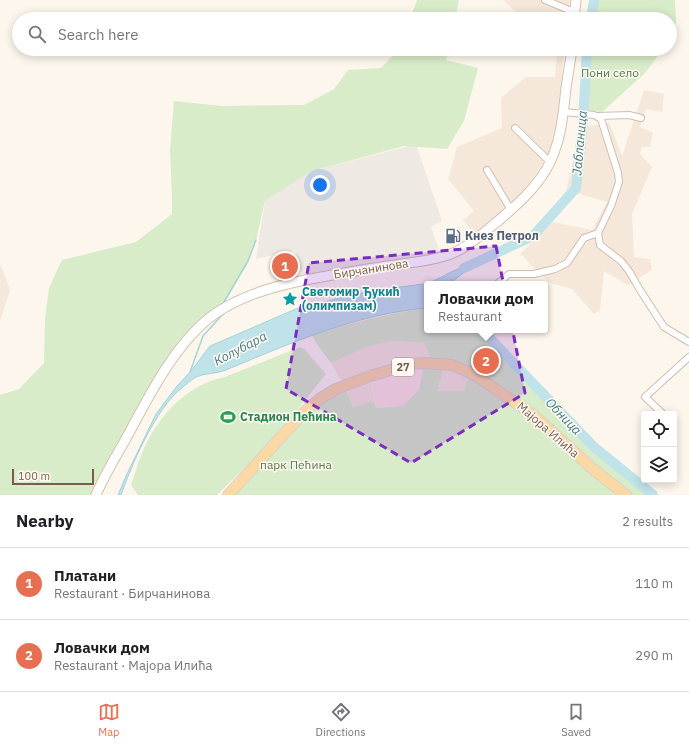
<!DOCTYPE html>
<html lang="en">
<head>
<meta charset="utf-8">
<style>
	body { margin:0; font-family:"IBM Plex Sans",sans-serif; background:#f2f2f2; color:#202124 }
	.controls { position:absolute; right:12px; bottom:12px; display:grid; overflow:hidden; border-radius:4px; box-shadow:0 2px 10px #0003 }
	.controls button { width:36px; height:36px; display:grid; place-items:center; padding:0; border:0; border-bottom:1px solid #e0e0e0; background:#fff; color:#202124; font:20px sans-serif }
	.scale { position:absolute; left:12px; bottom:10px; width:82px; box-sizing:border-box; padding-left:4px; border:2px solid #7a5c4d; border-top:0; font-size:11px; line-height:14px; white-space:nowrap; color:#7a5c4d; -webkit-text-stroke:3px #fffaf3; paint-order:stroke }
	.you { position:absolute; left:320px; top:185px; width:14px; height:14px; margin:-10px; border:3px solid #fff; border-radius:50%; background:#1a73e8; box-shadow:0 0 0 6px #1a73e833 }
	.badge { display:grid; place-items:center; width:26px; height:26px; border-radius:50%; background:#e76f51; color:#fff; font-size:13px; font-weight:700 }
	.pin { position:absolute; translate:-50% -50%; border:2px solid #fff; box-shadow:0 1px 4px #0006 }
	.popup { position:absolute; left:424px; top:281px; width:124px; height:52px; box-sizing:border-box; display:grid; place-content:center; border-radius:4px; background:#fff; filter:drop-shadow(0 1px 3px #0005); font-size:13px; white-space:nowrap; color:#757577 }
	.popup b { font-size:15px; color:#202124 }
	.popup::after { content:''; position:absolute; left:50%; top:100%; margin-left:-8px; border:8px solid transparent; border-top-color:#fff }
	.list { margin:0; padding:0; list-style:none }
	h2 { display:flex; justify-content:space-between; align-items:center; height:52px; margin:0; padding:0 16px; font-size:17px }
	h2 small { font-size:13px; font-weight:400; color:#757577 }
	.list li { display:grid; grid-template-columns:26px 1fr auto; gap:12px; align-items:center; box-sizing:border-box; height:72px; padding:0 16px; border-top:1px solid #e0e0e0 }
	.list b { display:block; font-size:15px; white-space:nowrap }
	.list p { margin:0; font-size:13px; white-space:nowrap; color:#757577 }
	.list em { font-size:13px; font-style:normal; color:#757577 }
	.icon { flex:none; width:22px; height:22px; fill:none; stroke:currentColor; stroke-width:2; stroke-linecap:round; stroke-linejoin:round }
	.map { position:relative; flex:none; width:689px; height:495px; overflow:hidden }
	.search { position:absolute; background:#fff; box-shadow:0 2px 10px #0003; left:12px; right:12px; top:12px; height:44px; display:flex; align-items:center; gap:10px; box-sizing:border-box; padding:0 14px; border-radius:22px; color:#757577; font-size:15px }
	.sheet { height:196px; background:#fff }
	nav { display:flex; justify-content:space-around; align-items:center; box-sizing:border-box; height:56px; border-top:1px solid #e0e0e0; background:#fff; font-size:11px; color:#757577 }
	nav a { display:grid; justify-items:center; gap:2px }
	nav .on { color:#e76f51 }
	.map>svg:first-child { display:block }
	.residential { fill:#f5e8da }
	.commercial { fill:#fde8e0 }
	.industrial { fill:#efe9e4 }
	.green { fill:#d8ecc9; fill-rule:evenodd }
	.water { fill:#bfe3e8; stroke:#a5d3da }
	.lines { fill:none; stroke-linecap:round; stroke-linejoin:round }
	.stream { stroke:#a5d3da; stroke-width:1.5 }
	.river { stroke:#bfe3e8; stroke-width:10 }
	.minor-casing { stroke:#d1beb0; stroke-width:8 }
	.secondary-casing { stroke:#d6c0b0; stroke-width:11 }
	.primary-casing { stroke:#dad1cd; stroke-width:12 }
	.minor { stroke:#fff; stroke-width:6 }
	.secondary { stroke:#fff; stroke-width:9 }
	.primary { stroke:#fbd9a5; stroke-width:10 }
	.marked { fill:#7b2cbf; fill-opacity:0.2; stroke:#7b2cbf; stroke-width:3; stroke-dasharray:8 5; stroke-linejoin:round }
	.labels { text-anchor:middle; stroke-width:3; stroke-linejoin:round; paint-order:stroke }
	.shield { fill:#fffaf3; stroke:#a28b7f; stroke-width:1 }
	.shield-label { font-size:11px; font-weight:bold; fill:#7a5c4d }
	.park-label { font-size:12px; fill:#537a41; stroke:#fffaf3 }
	.service-label { font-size:12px; font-weight:bold; fill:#4e5e75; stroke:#fffaf3; text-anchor:start }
	.street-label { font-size:12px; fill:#7a5c4d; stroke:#fffaf3 }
	.culture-label { font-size:12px; font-weight:bold; fill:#0d838f; stroke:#fffaf3; text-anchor:start }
	.leisure-label { font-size:12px; font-weight:bold; fill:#27864d; stroke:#fffaf3; text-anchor:start }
	.water-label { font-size:13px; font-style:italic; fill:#437c86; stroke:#fffaf3 }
</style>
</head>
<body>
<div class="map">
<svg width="689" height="495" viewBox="0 0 689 495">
	<rect width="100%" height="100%" fill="#fdf6ec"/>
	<path class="residential" d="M 503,0 L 570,0 L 567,19 L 523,19 Z
		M 555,49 L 564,49 L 560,108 L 549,153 L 525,191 L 475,235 L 463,220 L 474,211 L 448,179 L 457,147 L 502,128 L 501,98 L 526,77 L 555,77 L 557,52 Z
		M 644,90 L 664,94 L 662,112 L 646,109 L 640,127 L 653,133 L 650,147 L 642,147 L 640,154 L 652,167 L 632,214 L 634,257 L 650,259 L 652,270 L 628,285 L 604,271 L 600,311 L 594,314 L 572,289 L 550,283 L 520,254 L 553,222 L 592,230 L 607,202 L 566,190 L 582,128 L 609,122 L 622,156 Z
		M 0,263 L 10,290 L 0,321 Z
		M 392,341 L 424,343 L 434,363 L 370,376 L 374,401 L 353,407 L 344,385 L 331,363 L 366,347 Z
		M 445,364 L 470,372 L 464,392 L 437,391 Z"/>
	<path class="commercial" d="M 424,363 L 419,390 L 402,406 L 376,408 L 370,376 Z"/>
	<path class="industrial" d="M 416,144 L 442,221 L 431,227 L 441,255 L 339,269 L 302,278 L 295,250 L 256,259 L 265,201 L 312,171 Z"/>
	<path class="green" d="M 417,0 L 459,0 L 455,19 L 410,19 Z
		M 594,0 L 675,0 L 676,22 L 670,37 L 670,19 L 591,19 Z
		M 399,49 L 448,49 L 446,60 L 478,68 L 464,121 L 447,149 L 404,146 L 312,171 L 265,201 L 256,240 L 248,261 L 224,302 L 227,307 L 183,345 L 96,495 L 0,495 L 0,395 L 19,389 L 44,363 L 45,317 L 49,288 L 62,260 L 136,242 L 172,214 L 172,197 L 170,150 L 174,101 L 222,106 L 304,105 L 334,89 L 348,70 L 381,68 Z
		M 587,49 L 663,49 L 645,73 L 602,112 L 583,110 Z
		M 426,308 L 427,330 L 483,330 L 594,447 L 653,495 L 228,495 L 316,401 L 344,385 L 353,407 L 374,401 L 376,408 L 402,406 L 419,390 L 424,363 L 433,362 L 424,343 L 392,341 L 366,347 L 331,363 L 316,343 L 312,335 C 350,323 387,314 426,308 ZM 445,364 L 470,372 L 464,391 L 437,391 Z
		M 300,347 L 304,349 L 326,374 L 272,441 L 217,495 L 138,495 L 131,485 C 136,471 140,455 147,442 C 162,412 191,383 225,377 Z"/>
	<path class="water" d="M 479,261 L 449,284 L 427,284 L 427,308 C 356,314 291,343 226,370 C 216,374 205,373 196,377 C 191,380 179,390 175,394 C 152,418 132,464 121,495 L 118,495 L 126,476 L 156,414 L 177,386 L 191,371 L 210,346 L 298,308 L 371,291 L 430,283 L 453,271 Z"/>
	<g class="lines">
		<path class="stream" d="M 225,304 L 224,302 L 248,261 L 256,240
			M 190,372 L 203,336 L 223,314"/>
		<path class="river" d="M 591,19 L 594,0
			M 464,268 L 533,236 L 576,188 L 583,123 L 587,49
			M 482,330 L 594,447 L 653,495"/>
		<g class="minor-casing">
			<path id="minor" d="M 545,0 L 574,12
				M 564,112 L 594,115 L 601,119 L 618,173 L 619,182 L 611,206 L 598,233 L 600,245 L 621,261 L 629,271 L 640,290 L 664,327 L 689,342
				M 598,116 L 629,115 L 641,118
				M 515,128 L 550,162
				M 487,170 L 511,210
				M 497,284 L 509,274 L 534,274 L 555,269 L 567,263 L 584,238 L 598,233
				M 663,414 L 645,397 L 689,357"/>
		</g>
		<g class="secondary-casing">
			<path id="secondary" d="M 574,19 L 576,0
				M 96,495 C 105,474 117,455 128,435 C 150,394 177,340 216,313 C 252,289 297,281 338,274 C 357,271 376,267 395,265 C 413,262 431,261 448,255 C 468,248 483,233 498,221 C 517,205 535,189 547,168 C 561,143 563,116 566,88 C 568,75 570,62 572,49"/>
		</g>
		<g class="primary-casing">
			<path id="primary" d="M 228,495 L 306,410 L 321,398 L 336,389 L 370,376 L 412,364 L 424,363 L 452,365 L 475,375 L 536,417 L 594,470 L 626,495"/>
		</g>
		<use href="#minor" class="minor"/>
		<use href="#secondary" class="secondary"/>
		<use href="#primary" class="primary"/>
	</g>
	<path class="marked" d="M 496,246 L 525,393 L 411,463 L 286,389 L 309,263 Z"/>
	<defs>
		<g id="fuel-bare" transform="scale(1.2)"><path d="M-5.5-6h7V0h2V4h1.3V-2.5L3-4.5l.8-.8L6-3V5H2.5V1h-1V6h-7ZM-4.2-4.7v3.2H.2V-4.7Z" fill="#5c6f8a" stroke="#fffaf3" stroke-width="2.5" paint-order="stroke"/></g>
		<g id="sight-bare" transform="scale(1.2)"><path d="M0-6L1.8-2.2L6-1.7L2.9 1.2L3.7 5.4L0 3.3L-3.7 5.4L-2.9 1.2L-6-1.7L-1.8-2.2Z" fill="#0f9aa8" stroke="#fffaf3" stroke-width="2.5" paint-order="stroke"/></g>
		<g id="stadium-bare" transform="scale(1.2)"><path d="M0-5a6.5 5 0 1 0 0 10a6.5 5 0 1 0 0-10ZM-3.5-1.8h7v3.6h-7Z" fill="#2e9e5b" stroke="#fffaf3" stroke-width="2.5" paint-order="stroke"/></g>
	</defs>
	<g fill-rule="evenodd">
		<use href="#fuel-bare" x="453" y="236"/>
		<use href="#sight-bare" x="290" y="299"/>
		<use href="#stadium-bare" x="228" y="417"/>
	</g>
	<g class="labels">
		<rect class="shield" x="392" y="358" width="22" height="18" rx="3"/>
		<g class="shield-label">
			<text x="403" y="371">27</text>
		</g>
		<g class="park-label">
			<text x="610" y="77">Пони село</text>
			<text x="296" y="469">парк Пећина</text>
		</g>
		<g class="service-label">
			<text x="465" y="240">Кнез Петрол</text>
		</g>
		<g class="street-label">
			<text transform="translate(371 269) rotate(-9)" y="4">Бирчанинова</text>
			<text transform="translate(548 430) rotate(41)" y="4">Мајора Илића</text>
		</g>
		<g class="culture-label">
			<text x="302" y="296">Светомир Ђукић<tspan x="302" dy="14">(олимпизам)</tspan></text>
		</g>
		<g class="leisure-label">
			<text x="240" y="421">Стадион Пећина</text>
		</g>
		<g class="water-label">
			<text transform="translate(579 143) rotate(-85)" y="5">Јабланица</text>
			<text transform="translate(240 348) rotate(-28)" y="5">Колубара</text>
			<text transform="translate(564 416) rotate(46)" y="5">Обница</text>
		</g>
	</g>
</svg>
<div class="controls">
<button><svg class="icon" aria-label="locate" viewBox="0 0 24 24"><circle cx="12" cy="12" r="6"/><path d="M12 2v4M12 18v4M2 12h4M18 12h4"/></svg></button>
<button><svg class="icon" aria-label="layers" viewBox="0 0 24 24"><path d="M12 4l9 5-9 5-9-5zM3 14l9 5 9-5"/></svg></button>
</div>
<div class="scale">100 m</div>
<div class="you"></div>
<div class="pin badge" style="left:285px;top:266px">1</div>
<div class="pin badge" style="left:486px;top:361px">2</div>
<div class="popup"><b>Ловачки дом</b>Restaurant</div>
<div class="search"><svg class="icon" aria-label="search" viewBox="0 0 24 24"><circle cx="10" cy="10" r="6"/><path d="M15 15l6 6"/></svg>Search here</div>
</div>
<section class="sheet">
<h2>Nearby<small>2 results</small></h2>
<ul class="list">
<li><span class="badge">1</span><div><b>Платани</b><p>Restaurant · Бирчанинова</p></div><em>110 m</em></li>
<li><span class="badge">2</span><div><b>Ловачки дом</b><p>Restaurant · Мајора Илића</p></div><em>290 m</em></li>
</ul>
</section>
<nav>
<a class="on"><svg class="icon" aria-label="map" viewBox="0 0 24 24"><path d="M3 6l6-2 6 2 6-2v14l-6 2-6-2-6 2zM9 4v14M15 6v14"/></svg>Map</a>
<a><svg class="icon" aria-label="directions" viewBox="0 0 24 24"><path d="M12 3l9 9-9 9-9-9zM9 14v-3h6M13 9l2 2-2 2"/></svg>Directions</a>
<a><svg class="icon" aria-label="saved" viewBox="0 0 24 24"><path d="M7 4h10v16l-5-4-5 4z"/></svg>Saved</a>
</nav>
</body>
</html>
